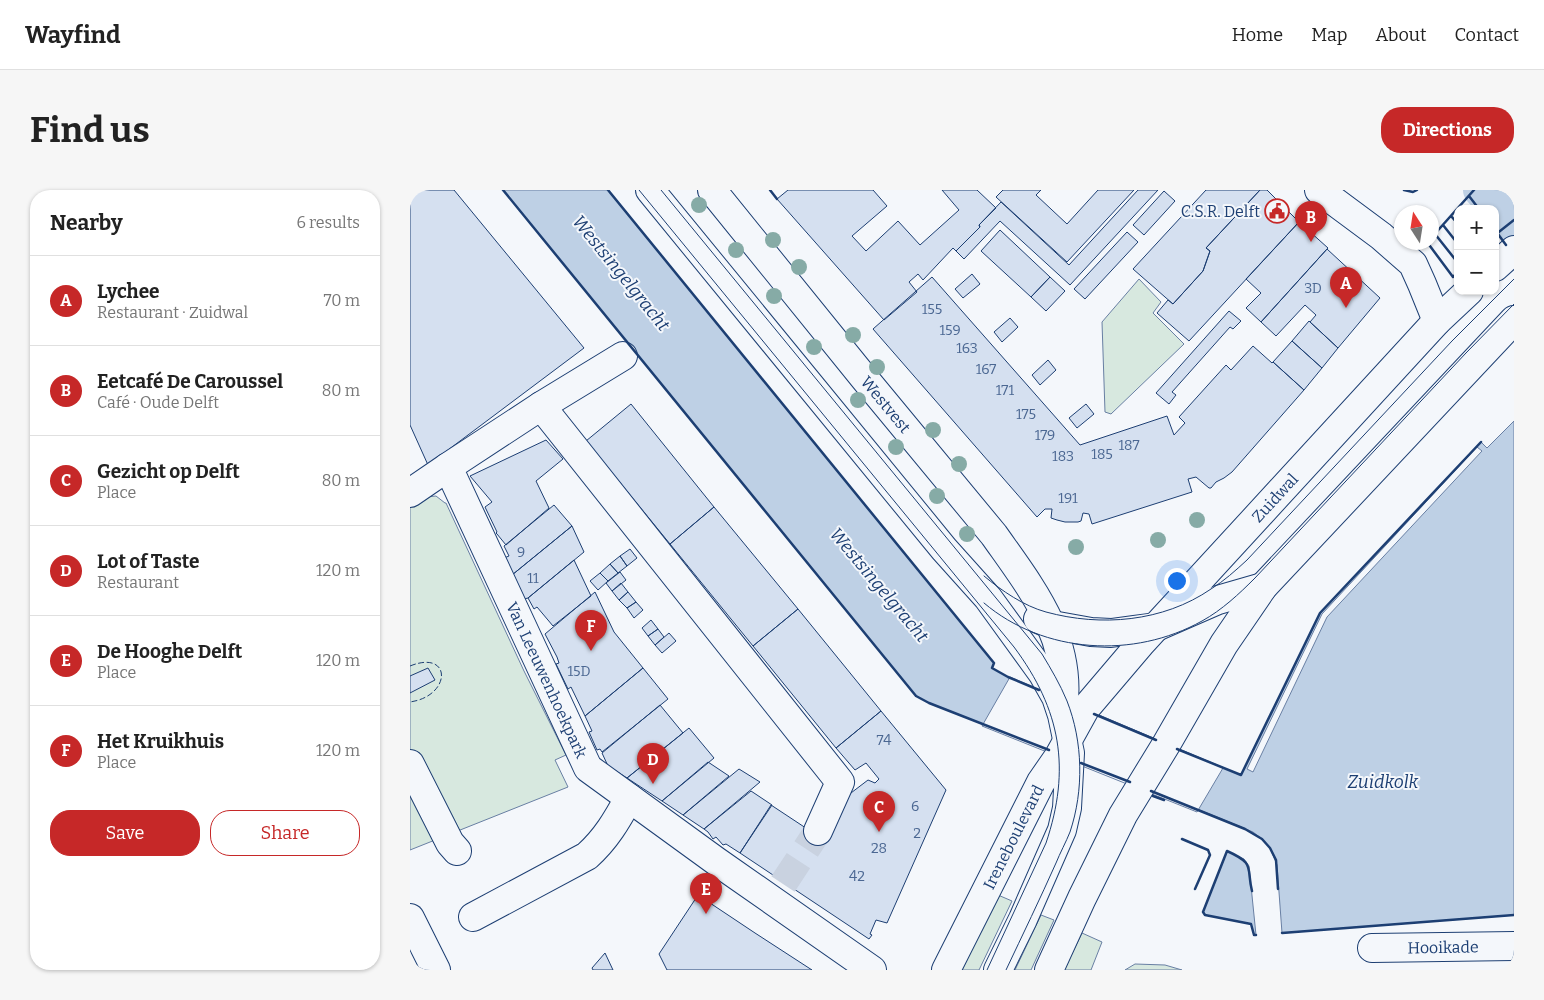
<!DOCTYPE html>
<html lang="en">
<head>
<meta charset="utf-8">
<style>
	body { margin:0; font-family:Bitter,serif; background:#f6f6f6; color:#222 }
	.controls { position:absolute; right:15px; top:15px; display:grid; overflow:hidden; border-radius:10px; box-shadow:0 1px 4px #0004 }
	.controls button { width:45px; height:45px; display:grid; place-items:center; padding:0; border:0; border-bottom:1px solid #e0e0e0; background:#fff; color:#222; font:25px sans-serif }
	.compass { position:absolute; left:984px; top:15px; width:45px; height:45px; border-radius:50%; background:#fff; box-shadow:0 1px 4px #0004; rotate:348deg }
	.you { position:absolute; left:766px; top:390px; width:18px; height:18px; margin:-12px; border:4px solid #fff; border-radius:50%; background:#1a73e8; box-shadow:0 0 0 8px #1a73e833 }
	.badge { display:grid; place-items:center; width:32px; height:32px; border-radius:50%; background:#c62828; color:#fff; font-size:16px; font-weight:700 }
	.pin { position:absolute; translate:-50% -41px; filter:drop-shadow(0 1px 2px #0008) }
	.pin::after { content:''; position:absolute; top:26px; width:18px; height:15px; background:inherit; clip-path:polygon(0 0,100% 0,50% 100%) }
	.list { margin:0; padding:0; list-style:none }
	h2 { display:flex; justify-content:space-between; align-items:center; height:65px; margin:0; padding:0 20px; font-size:21px }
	h2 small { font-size:16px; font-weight:400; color:#767676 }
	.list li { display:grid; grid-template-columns:32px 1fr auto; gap:15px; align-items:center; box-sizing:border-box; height:90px; padding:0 20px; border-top:1px solid #e0e0e0 }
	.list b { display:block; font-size:19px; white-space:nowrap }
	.list p { margin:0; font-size:16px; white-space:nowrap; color:#767676 }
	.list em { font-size:16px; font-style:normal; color:#767676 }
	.actions { display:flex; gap:10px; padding:15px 20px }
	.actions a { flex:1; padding:11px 0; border:1px solid #c62828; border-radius:20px; text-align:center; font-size:18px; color:#c62828 }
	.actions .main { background:#c62828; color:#fff }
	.map { position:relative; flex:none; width:1104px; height:780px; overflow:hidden; border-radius:20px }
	header { display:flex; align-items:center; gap:30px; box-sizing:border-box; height:70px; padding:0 25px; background:#fff; border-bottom:1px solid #e0e0e0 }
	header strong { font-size:24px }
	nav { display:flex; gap:28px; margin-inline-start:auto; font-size:18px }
	.intro { display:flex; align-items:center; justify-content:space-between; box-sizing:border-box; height:120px; padding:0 30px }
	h1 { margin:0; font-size:35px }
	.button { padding:12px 22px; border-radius:20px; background:#c62828; color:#fff; font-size:18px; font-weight:700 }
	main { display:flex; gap:30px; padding:0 30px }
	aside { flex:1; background:#fff; border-radius:20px; box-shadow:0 1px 4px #0004 }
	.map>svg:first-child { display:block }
	.green { fill:#d7e8df; stroke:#687fa3 }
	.water { fill:#bed0e5; stroke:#687fa3 }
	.pier { fill:#f4f7fb; stroke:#687fa3 }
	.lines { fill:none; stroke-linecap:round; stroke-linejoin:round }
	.canal { stroke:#bed0e5; stroke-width:34 }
	.building { fill:#d5e0f0; stroke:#1d3f73 }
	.minor-tunnel { stroke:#c9d2e0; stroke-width:28; stroke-dasharray:28 14; stroke-linecap:butt }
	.minor-casing { stroke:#1d3f73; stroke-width:30 }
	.major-casing { stroke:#1d3f73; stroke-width:30 }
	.minor { stroke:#f4f7fb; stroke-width:28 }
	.major { stroke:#f4f7fb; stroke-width:28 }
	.tram { stroke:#1d3f73; stroke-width:1 }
	.fence { stroke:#1d3f73; stroke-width:1; stroke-dasharray:6 2.5; stroke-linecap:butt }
	.wall { stroke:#1d3f73; stroke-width:2.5 }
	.tree { fill:#86aba6 }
	.labels { text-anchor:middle; stroke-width:4; stroke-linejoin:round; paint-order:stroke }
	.number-label { font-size:14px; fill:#4b6792 }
	.poi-label { font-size:16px; fill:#1d3f73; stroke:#f4f7fb; text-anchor:end }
	.street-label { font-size:16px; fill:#1d3f73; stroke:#f4f7fb }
	.water-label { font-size:18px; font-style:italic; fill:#1d3f73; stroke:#f4f7fb }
</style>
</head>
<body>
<header>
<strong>Wayfind</strong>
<nav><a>Home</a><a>Map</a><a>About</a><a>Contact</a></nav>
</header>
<div class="intro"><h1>Find us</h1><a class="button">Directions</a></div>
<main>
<aside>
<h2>Nearby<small>6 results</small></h2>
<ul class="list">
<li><span class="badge">A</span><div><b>Lychee</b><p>Restaurant · Zuidwal</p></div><em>70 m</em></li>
<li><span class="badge">B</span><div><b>Eetcafé De Caroussel</b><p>Café · Oude Delft</p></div><em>80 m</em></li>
<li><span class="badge">C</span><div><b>Gezicht op Delft</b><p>Place</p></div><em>80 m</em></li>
<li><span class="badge">D</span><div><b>Lot of Taste</b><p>Restaurant</p></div><em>120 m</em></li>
<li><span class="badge">E</span><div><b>De Hooghe Delft</b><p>Place</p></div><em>120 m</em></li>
<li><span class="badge">F</span><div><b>Het Kruikhuis</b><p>Place</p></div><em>120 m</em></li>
</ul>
<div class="actions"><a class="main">Save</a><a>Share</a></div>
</aside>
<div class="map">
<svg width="1104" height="780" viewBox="0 0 1104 780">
	<rect width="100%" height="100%" fill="#f4f7fb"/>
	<path class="green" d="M 729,89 L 751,112 L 743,123 L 774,154 L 701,224 L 695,222 L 692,132 Z
		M 0,294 L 16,307 L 26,306 L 35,313 L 36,313 L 114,481 L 156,565 L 145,570 L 158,597 L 0,660 Z
		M 588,705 L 602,711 L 569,780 L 552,780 Z
		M 631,725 L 644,730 L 621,780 L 605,780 Z
		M 672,743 L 692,752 L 681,780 L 654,780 Z
		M 725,774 L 755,775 L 772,780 L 715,780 Z"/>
	<path class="water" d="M 93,0 L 198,0 L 584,473 L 582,478 L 598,487 L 831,585 L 910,423 L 1071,252 L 1077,258 L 1104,231 L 1104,725 L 872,743 L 867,675 L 860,658 L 852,649 L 843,642 L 807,627 L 519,513 L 506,506 Z
		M 1064,0 L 1104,0 L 1104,30 L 1087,43 L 1085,40 L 1085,19 L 1069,19 L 1059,6 Z
		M 817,661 L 834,669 L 839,676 L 846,745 L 844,745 L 841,734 L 795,725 L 793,722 Z"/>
	<path class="pier" d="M 1067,257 L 1072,261 L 917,427 L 843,582 L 837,579 L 912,424 Z
		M 600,487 L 790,568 L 813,578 L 787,622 L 572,536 Z"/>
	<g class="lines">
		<path class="canal" d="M 1070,0 L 1104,37"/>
	</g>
	<path class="building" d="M 0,0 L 44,0 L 174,158 L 18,275 L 0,235 Z
		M 378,0 L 463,0 L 477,16 L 442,46 L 456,61 L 488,31 L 510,55 L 549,20 L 532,0 L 567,0 L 586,18 L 569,35 L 570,37 L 546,61 L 543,58 L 513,90 L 508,84 L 499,92 L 507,102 L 474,130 L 367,9 Z
		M 593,0 L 631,0 L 626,5 L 657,34 L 688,0 L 724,0 L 657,72 L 586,7 Z
		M 728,0 L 748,0 L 660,95 L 590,31 L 554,69 L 546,61 L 570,37 L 569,35 L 591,12 L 659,75 Z
		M 796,0 L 850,0 L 796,58 L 800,61 L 793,81 L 763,114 L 723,79 Z
		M 850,0 L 857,0 L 889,32 L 779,151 L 747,123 L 758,110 L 763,114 L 793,81 L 800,61 L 796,58 Z
		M 754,1 L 765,11 L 734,45 L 723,35 Z
		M 889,32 L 918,58 L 851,132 L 836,118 L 851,103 L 836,89 Z
		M 590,40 L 640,87 L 621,107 L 571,61 Z
		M 717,42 L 728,52 L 675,109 L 664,99 Z
		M 917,59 L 970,108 L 928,158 L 900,132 L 906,125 L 895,115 L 866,146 L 851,132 Z
		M 562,84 L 570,94 L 553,108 L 545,99 Z
		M 522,87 L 670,255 L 757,226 L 764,245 L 775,233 L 769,227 L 816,175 L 821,180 L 843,156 L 862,173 L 863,172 L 894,200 L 822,282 L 814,288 L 806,292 L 801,298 L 799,298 L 786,287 L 778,289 L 782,302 L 682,334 L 679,324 L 673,323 L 671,331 L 668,332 L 655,332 L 647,330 L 641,328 L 642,319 L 635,319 L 627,327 L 463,139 Z
		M 640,87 L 655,101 L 636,121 L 621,107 Z
		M 819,121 L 831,131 L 823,139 L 820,137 L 762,202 L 766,205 L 759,214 L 746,203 Z
		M 600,128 L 608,137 L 592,152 L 584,142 Z
		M 899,131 L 928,158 L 912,178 L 882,151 Z
		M 882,151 L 912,178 L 894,200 L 863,172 Z
		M 638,170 L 646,180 L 630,195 L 622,185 Z
		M 221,214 L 304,317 L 260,354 L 176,251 Z
		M 676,214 L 684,224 L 667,238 L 659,228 Z
		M 136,250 L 153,269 L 126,291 L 139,318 L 96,355 L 87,344 L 86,343 L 87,342 L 75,317 L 82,312 L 60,286 Z
		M 144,315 L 162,336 L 102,385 L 94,368 L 99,366 L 94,356 Z
		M 304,317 L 388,419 L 343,456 L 260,354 Z
		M 162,336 L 174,362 L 118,408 L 114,409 L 102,385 Z
		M 220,359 L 227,368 L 217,376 L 210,366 Z
		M 210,366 L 217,376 L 208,383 L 200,374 Z
		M 164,370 L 181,406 L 143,436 L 127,417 L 124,419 L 118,408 Z
		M 200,374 L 208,383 L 198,391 L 190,383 Z
		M 210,382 L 216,390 L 202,401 L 196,393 Z
		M 190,383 L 198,391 L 188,400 L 180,391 Z
		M 211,393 L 218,402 L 209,410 L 202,401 Z
		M 185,402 L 204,442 L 233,478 L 175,526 L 161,497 L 158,499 L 146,474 L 149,473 L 147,467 L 135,444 Z
		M 218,402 L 226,412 L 217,418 L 209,410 Z
		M 226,412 L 233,420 L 224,428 L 217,418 Z
		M 388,419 L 471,521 L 426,558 L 343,456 Z
		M 241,430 L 248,439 L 238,446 L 232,438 Z
		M 248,439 L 254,447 L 245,455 L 238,446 Z
		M 259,443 L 266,451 L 252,463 L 245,455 Z
		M 18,478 L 25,490 L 0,503 L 0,486 Z
		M 233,478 L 258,509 L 192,562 L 190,559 L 187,560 L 179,542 L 182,541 L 175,526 Z
		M 250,515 L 273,543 L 217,588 L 198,576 L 192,563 Z
		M 471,521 L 536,600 L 477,733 L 466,730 L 460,744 L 462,745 L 459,749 L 330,663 L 361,615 L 417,652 L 437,606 L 458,590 L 465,593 L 469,589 L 456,573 L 445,580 L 426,558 Z
		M 279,538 L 304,568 L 252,611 L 217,588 Z
		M 298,572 L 319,586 L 273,625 L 252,611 Z
		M 329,579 L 350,592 L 294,639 L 273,625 Z
		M 341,601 L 362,615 L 330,663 L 316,654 L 313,655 L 306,647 L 303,649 L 298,642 L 294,639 Z
		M 288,705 L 345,743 L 402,780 L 257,780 L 249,764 Z
		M 195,763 L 203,780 L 183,780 L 182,778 Z"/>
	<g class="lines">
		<path class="minor-tunnel" d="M 373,694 L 408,641"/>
		<g class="minor-casing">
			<g id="minor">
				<path d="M 240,0 L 534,359 L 578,408 L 633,484 L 646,507 L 652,525 L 660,563 L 657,618 L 652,640 L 613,729 L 588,780"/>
				<path id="s1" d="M 302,0 L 455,189 L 584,345 C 622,399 663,449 653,520"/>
				<path d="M 909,0 L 971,46 L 1003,74 L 1012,94 L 1027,131"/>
				<path id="s2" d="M 213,166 L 131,216 L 38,277 L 178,578 L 306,671 L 462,780"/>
				<path d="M 131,216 L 430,592 L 408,641"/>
				<path d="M 0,303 L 38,277"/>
				<path d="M 628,429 L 642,435 L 681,442 L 701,443 L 723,440 L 746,437 L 808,410 L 853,397"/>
				<path d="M 0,574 L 40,653 L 47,661"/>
				<path d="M 63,727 L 177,666 C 196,649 207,630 219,608"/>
				<path d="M 0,728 L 26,780"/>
				<path id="s3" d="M 962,758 L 1104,756"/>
			</g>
		</g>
		<g class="major-casing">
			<g id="major">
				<path d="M 1085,77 L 1104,60"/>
				<path id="s4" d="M 536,780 L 631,592 L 649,566 L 675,519 L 732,452 L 1027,131 L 1059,101"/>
				<path d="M 639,780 L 672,708 L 713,625 L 757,553 L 814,454 L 853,397 L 1104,130"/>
			</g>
		</g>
		<use href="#minor" class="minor"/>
		<use href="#major" class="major"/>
		<path class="tram" d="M 229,0 L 604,457 C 651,520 661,579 636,653 L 577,780
			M 251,0 L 632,464 C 641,479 650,494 657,511 C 673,552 674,600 660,642 C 656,652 650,663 646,673 C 630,709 613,744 596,780
			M 574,386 C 592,401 614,416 636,422 C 691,437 753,432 801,399 C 814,391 825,381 837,370 L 1042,151 L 1104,89
			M 574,413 C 634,464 724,469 792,431 C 812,420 829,404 845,388 L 1056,163 L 1104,114"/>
		<path class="fence" d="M 0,476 C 42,459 42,506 0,512"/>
		<path class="wall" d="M 93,0 L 506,506 L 519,513 L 639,560
			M 198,0 L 584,473 L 582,478 L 598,487 L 629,500
			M 360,0 L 367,9
			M 994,0 L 1003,2 L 1007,0
			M 1059,6 L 1069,19
			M 1041,26 L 1048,34
			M 1033,35 L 1048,54
			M 1085,40 L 1096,55
			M 1025,44 L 1048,73
			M 1085,45 L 1104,30
			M 1022,47 L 1064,0
			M 1017,52 L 1043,87 L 1048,82
			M 684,524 L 746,550
			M 767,559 L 831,585 L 910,423 L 1071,252
			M 671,573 L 720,592
			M 741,601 L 835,639 L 852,649 L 860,658 L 866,670 L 868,699
			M 743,606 L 754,610
			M 772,649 L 798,660 L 800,665 L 785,699
			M 842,701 C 836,677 846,674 817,661 L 793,722 L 795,725 L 841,734 L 844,745 L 846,745
			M 872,743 L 1104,725"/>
	</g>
	<g class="tree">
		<circle cx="289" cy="15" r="8"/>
		<circle cx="363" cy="50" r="8"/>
		<circle cx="326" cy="60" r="8"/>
		<circle cx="389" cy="77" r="8"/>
		<circle cx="364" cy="106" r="8"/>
		<circle cx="443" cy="145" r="8"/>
		<circle cx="404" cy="157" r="8"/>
		<circle cx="467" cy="177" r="8"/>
		<circle cx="448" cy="210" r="8"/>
		<circle cx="523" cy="240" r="8"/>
		<circle cx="486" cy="257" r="8"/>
		<circle cx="549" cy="274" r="8"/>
		<circle cx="527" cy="306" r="8"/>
		<circle cx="787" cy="330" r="8"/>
		<circle cx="557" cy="344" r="8"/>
		<circle cx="748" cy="350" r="8"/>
		<circle cx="666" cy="357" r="8"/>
	</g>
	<defs>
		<g id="civic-ring" transform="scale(1.25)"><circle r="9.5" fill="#f4f7fb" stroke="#c62828" stroke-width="1.5"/><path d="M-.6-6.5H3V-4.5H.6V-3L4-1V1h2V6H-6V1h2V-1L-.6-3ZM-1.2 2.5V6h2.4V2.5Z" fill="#c62828"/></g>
	</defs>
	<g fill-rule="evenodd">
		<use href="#civic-ring" x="867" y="21"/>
	</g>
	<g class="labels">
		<g class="number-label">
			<text x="903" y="103">3D</text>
			<text x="522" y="124">155</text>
			<text x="540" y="145">159</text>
			<text x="557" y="163">163</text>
			<text x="576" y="184">167</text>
			<text x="595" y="205">171</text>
			<text x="616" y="229">175</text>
			<text x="635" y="250">179</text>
			<text x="719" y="260">187</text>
			<text x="692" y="269">185</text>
			<text x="653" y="271">183</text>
			<text x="658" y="313">191</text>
			<text x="111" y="367">9</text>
			<text x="123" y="393">11</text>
			<text x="169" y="486">15D</text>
			<text x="474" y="555">74</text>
			<text x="505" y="621">6</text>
			<text x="507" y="648">2</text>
			<text x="469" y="663">28</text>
			<text x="447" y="691">42</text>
		</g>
		<g class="poi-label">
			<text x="850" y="27">C.S.R. Delft</text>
		</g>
		<g class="street-label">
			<text dy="6" stroke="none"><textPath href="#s1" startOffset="276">Westvest</textPath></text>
			<text dy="6" stroke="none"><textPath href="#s4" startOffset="580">Zuidwal</textPath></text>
			<text dy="6" stroke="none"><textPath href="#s2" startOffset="442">Van Leeuwenhoekpark</textPath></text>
			<text dy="6" stroke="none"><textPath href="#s4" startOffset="149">Ireneboulevard</textPath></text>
			<text dy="6" stroke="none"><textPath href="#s3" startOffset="71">Hooikade</textPath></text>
		</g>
		<g class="water-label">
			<text transform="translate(211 83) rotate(51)" y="6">Westsingelgracht</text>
			<text transform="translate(469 395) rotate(50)" y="6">Westsingelgracht</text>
			<text x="973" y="598">Zuidkolk</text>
		</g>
	</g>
</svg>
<div class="controls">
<button>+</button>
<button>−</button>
</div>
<svg class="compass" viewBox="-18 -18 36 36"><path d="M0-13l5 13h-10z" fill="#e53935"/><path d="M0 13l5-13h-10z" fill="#767676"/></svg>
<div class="you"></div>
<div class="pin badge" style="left:936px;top:118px">A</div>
<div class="pin badge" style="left:901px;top:52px">B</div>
<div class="pin badge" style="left:469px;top:642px">C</div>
<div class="pin badge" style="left:243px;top:594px">D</div>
<div class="pin badge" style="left:296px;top:724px">E</div>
<div class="pin badge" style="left:181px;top:461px">F</div>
</div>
</main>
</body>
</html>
